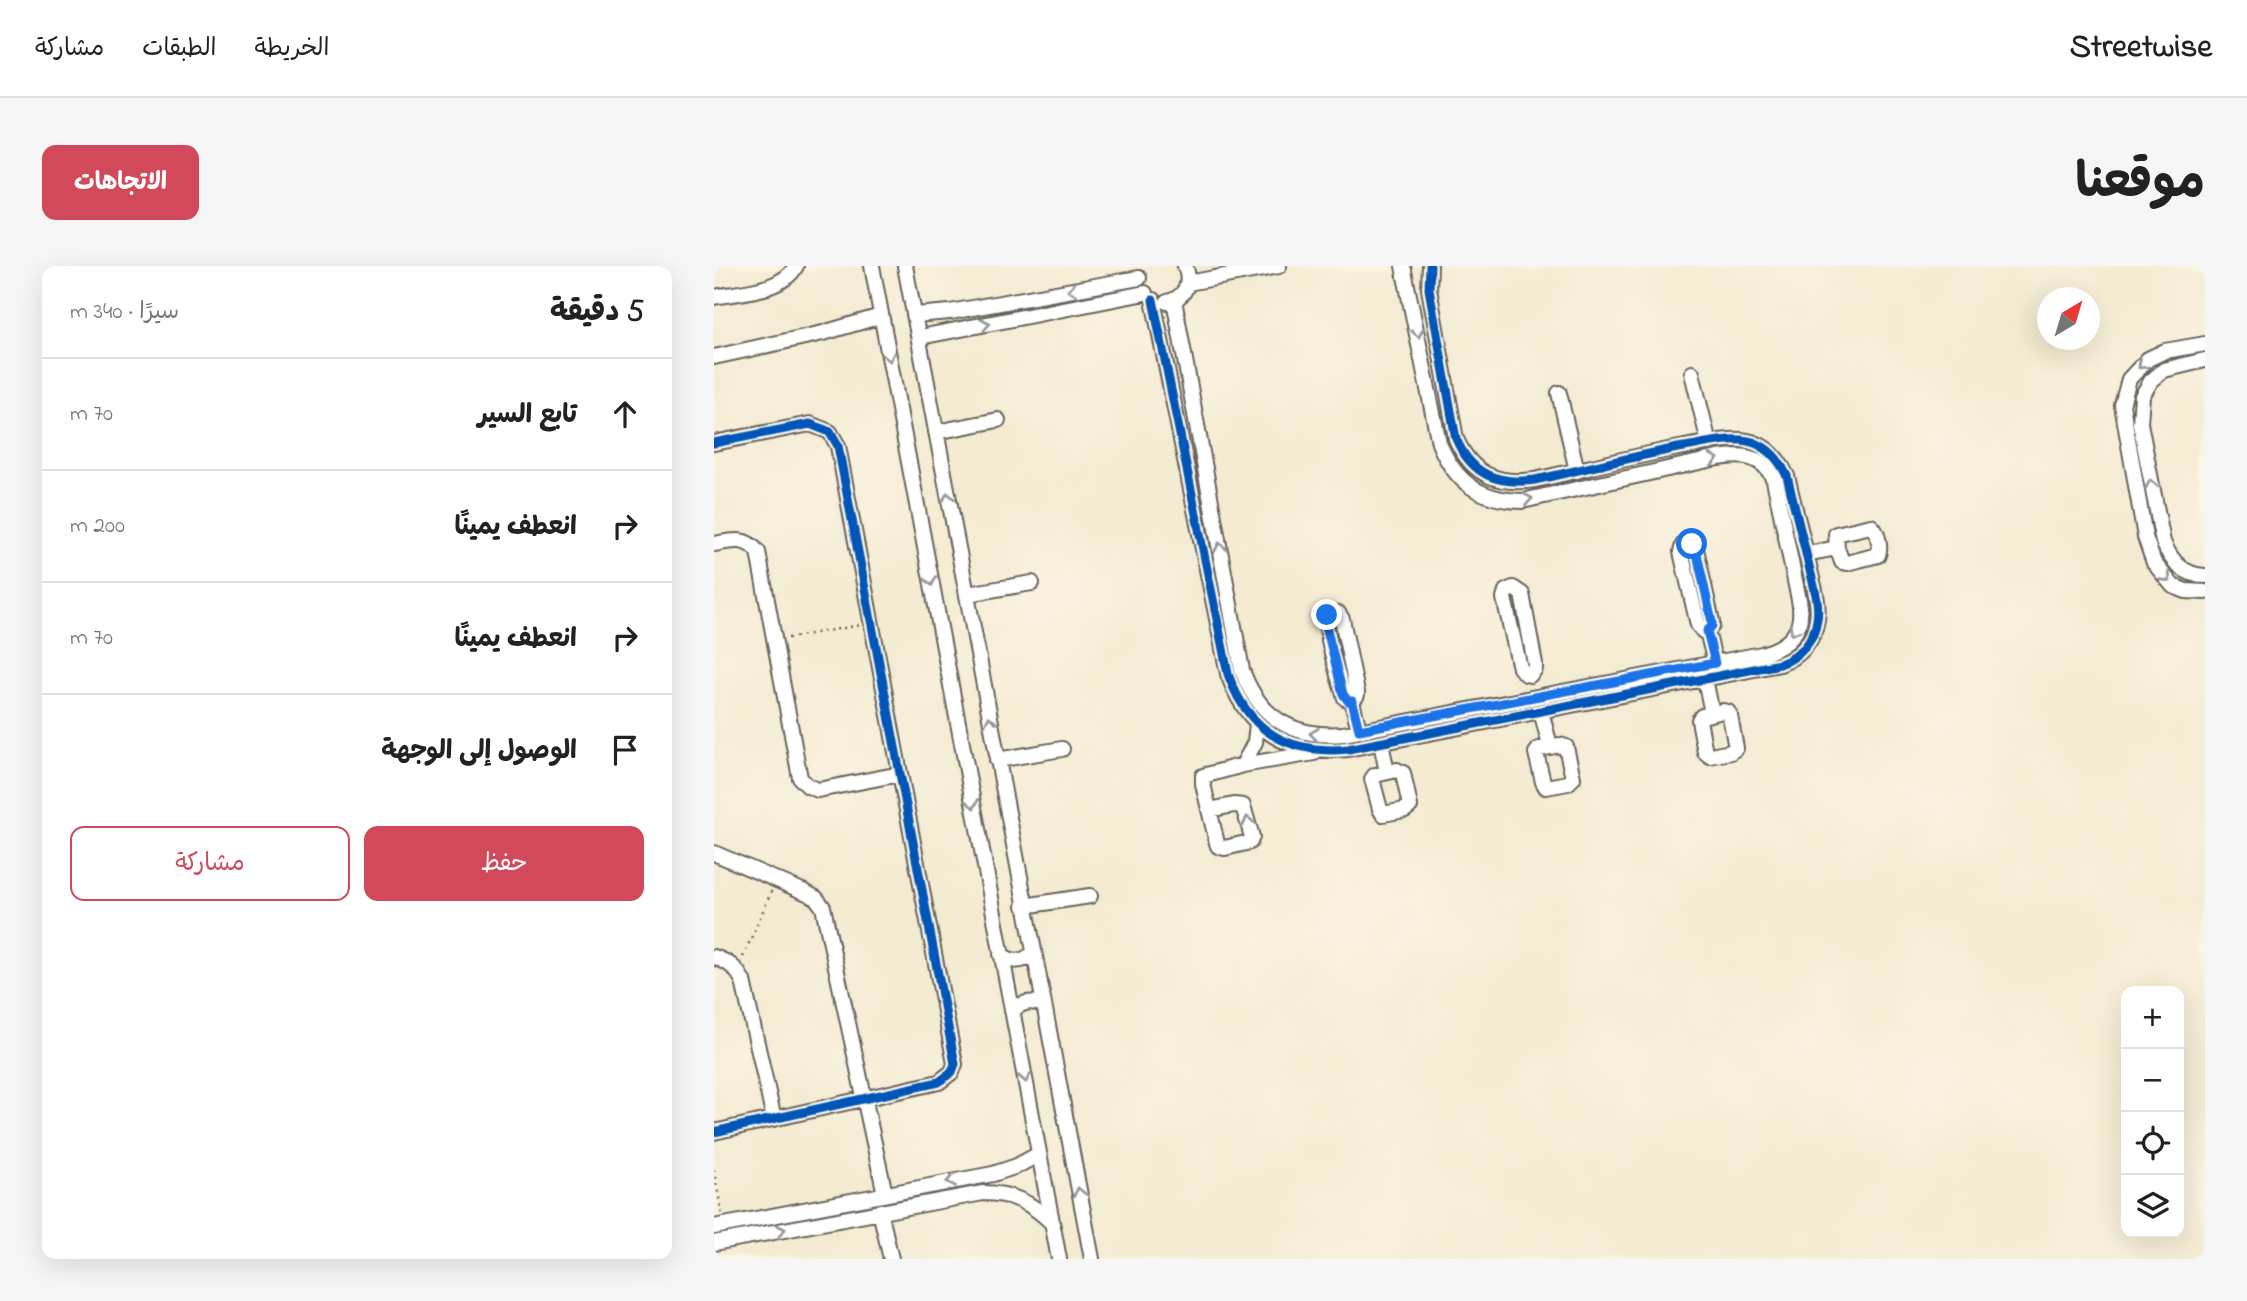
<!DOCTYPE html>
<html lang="ar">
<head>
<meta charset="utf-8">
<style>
	body { margin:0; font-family:"Indie Flower","Playpen Sans Arabic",sans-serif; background:#f6f6f6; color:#222; direction:rtl }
	.controls { position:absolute; right:21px; bottom:21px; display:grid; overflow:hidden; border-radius:14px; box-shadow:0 7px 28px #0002 }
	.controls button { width:63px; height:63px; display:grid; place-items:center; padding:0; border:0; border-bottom:2px solid #e0e0e0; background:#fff; color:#222; font:35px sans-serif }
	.compass { position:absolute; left:1323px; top:21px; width:63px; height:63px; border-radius:50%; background:#fff; box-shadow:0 7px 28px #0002; rotate:38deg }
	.stop { position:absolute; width:21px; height:21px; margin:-16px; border:5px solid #1a73e8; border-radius:50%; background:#fff }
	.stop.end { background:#1a73e8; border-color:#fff; box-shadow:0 2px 7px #0008 }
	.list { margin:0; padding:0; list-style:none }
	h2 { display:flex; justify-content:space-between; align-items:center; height:91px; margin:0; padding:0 28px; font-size:30px }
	h2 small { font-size:23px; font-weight:400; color:#767676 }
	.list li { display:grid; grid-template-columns:46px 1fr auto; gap:21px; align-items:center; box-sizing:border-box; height:112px; padding:0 28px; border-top:2px solid #e0e0e0 }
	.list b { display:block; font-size:26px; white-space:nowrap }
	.list em { font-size:23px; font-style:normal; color:#767676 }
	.actions { display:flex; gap:14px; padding:21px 28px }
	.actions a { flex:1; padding:16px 0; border:2px solid #d1495b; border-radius:14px; text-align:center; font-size:24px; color:#d1495b }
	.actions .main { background:#d1495b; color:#fff }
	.icon { flex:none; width:38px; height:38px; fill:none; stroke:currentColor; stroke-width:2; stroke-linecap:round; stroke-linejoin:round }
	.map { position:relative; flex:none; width:1491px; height:993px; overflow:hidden; direction:ltr; border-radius:14px }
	header { display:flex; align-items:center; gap:42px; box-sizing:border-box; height:98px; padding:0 35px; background:#fff; border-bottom:2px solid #e0e0e0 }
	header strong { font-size:33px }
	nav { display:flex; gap:38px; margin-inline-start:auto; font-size:24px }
	.intro { display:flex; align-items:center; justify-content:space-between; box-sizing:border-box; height:168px; padding:0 42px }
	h1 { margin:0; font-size:49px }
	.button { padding:18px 32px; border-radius:14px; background:#d1495b; color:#fff; font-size:24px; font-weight:700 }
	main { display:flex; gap:42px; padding:0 42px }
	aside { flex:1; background:#fff; border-radius:14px; box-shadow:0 7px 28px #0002 }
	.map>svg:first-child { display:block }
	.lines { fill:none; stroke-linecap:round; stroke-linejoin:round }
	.minor-casing { stroke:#67645c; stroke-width:18 }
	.path { stroke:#67645c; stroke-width:2.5; stroke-dasharray:2 5; stroke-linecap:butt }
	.minor { stroke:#fff; stroke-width:14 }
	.cycleway-casing { stroke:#fcf5e5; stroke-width:13 }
	.cycleway { stroke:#0057b8; stroke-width:9 }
	.oneway { stroke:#999 }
	.route { stroke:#1a73e8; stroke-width:9 }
</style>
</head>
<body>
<header>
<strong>Streetwise</strong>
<nav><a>الخريطة</a><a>الطبقات</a><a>مشاركة</a></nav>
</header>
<div class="intro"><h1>موقعنا</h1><a class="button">الاتجاهات</a></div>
<main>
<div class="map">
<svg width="1491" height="993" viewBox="0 0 1491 993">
	<rect width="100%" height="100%" fill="#fcf5e5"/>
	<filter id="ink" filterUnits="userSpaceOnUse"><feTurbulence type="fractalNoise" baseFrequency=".0143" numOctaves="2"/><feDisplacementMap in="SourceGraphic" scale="14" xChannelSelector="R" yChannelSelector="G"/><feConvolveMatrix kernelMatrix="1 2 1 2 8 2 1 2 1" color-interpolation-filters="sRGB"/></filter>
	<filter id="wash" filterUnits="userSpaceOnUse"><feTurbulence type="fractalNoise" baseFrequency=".00686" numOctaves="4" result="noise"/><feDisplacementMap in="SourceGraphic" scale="28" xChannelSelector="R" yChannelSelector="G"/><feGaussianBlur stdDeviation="1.57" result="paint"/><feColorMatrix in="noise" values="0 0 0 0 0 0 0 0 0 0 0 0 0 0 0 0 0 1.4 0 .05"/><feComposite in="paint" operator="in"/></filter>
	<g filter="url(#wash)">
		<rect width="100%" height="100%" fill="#f3ebd2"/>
	</g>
	<g filter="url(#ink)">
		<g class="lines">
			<g class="minor-casing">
				<path id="minor" d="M 158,0 L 345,993
					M 191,0 L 378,993
					M 474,17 L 565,0
					M 0,31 C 25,26 68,26 82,0
					M 439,34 L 514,408 C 534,465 574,489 634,483 L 1066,398 C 1086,391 1100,375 1103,354 C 1106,336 1099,318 1095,300 C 1088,270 1080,240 1073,210 C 1065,193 1053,179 1034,175 C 1014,171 990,178 970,181 C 920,190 871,203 821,214 C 783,219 758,209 742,173 L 715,23 L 716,0
					M 460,34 L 528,404 C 545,452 579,472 629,468 L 1048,388 C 1076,380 1091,365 1085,334 L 1060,214 C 1048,187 1025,188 999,193 L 808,235 C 765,234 741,216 725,177 L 689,0
					M 453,36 C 471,32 478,17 471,0
					M 201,49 L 236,46 L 425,12
					M 206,71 L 431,27
					M 1491,78 L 1451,85 L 1434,93 L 1415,113 L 1408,139 L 1431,271 L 1440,297 L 1459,320 L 1472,325 L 1491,326
					M 0,91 L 109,67 L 167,50
					M 1491,94 L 1450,104 L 1437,115 L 1428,130 L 1426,157 L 1449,276 C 1457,295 1469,309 1491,310
					M 978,107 L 995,177
					M 845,127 L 863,205
					M 222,166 L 284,154
					M 0,177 L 96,158 L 116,166 L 124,180 L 241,798 L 238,806 L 225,816 L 0,866
					M 1157,260 C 1164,265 1167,281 1164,289 L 1133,297 L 1128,296 L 1123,282 L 1122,268 Z
					M 975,277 L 982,283 L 998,356 L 998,360 L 993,365 L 989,365 L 984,359 L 967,286 L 969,279 Z
					M 0,278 C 18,275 31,270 44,286 L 86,512 L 94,520 L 104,524 L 186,508
					M 1092,288 L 1123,282
					M 799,322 L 808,328 L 821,398 L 821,403 L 816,409 L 812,408 L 806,402 L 790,332 L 792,325 Z
					M 253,328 L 318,317
					M 616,347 L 624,347 L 628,353 L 643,426 L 643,429 L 638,435 L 631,432 C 626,417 609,362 613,349 Z
					M 993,365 L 1001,397
					M 991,413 L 998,447
					M 638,435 L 645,464
					M 827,445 L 836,480
					M 1009,445 L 1014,446 L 1016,450 L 1022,482 L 1017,486 L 996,490 L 991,486 L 985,454 L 988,450 Z
					M 667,477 L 673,506
					M 846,479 L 852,481 L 859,512 L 854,517 L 832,521 L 829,516 L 822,487 L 825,483 Z
					M 283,494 L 348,483
					M 529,499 L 541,476 L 543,458
					M 683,504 L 689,507 L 696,540 L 691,544 L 669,548 L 666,543 L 658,513 L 661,509 Z
					M 495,544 L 520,539 L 529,540 L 538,571 L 536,576 L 511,582 L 504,580 L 503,577 L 489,518 L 489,510 L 529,499 L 600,487
					M 0,587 L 93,627 L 102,632 L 109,641 L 171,928
					M 310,640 L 376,630
					M 287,688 C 297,697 309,697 319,687
					M 0,691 C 14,696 22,701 29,715 L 60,853
					M 298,745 C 308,736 317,734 329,739
					M 166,945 L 177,993
					M 0,961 L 279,908 L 303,900 L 325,888
					M 0,977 L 269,927 C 298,927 318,937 338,957"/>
			</g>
			<path class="path" d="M 74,372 L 147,359
				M 29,691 L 58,624
				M 0,904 L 8,949"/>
			<use href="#minor" class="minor"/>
			<g class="cycleway-casing">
				<path id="cycleway" d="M 439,34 L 514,408 C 534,465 574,489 634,483 L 1066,398 C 1086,391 1100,375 1103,354 C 1106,336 1099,318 1095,300 C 1088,270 1080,240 1073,210 C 1065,193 1053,179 1034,175 C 1014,171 990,178 970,181 C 920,190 871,203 821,214 C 783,219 758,209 742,173 L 715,23 L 716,0
					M 0,177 L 96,158 L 116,166 L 124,180 L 241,798 L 238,806 L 225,816 L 0,866"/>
			</g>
			<use href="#cycleway" class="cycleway"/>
		</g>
		<defs><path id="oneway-chevron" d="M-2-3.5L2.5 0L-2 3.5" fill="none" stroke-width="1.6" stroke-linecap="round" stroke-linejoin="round" transform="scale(1.75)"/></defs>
		<g class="oneway">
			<use href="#oneway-chevron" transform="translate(358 24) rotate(170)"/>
			<use href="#oneway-chevron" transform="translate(272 58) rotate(-11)"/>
			<use href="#oneway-chevron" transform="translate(704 67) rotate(79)"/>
			<use href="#oneway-chevron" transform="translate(175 91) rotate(79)"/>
			<use href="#oneway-chevron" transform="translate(1428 99) rotate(138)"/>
			<use href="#oneway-chevron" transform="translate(1000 193) rotate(-11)"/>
			<use href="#oneway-chevron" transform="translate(1437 218) rotate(-100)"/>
			<use href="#oneway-chevron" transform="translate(234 231) rotate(-101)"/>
			<use href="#oneway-chevron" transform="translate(814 233) rotate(-9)"/>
			<use href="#oneway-chevron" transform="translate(506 281) rotate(-100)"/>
			<use href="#oneway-chevron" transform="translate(1453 312) rotate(46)"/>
			<use href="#oneway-chevron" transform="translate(217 315) rotate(79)"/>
			<use href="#oneway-chevron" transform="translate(1080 365) rotate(120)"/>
			<use href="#oneway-chevron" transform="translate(276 455) rotate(-100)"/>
			<use href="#oneway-chevron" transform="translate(600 468) rotate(-172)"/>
			<use href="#oneway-chevron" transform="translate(259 538) rotate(79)"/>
			<use href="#oneway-chevron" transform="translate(534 555) rotate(-104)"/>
			<use href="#oneway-chevron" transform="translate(311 812) rotate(80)"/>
			<use href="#oneway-chevron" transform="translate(237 915) rotate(169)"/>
			<use href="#oneway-chevron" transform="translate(365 926) rotate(-101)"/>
			<use href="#oneway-chevron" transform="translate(67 964) rotate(-11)"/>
		</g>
	</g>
	<g class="lines" filter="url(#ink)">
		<path class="route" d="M 613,349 L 611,356 L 629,428 L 634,435 L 638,435 L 645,464 L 1001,397 L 993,365 L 998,360 L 998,356 L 982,283 L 978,278"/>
	</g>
</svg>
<div class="controls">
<button>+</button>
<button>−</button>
<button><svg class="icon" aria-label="locate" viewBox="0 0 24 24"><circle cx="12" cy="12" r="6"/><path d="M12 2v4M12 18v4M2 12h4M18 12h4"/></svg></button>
<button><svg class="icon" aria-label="layers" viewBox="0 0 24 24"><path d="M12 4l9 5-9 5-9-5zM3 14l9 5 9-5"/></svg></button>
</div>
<svg class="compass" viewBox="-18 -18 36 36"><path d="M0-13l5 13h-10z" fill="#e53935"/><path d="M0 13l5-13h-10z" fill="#767676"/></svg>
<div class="stop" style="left:978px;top:278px"></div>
<div class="stop end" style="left:613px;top:349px"></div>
</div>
<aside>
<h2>5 دقيقة<small>سيرًا · 340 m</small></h2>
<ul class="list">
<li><svg class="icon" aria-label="ahead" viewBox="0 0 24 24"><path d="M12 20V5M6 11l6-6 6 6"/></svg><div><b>تابع السير</b></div><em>70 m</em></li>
<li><svg class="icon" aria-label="right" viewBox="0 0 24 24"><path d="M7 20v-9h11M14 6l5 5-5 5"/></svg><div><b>انعطف يمينًا</b></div><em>200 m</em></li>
<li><svg class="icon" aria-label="right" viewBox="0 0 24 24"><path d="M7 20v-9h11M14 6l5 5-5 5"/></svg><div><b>انعطف يمينًا</b></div><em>70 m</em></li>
<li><svg class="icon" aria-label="arrive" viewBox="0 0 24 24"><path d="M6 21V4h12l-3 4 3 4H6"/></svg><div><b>الوصول إلى الوجهة</b></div></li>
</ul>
<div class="actions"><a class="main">حفظ</a><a>مشاركة</a></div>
</aside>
</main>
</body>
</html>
